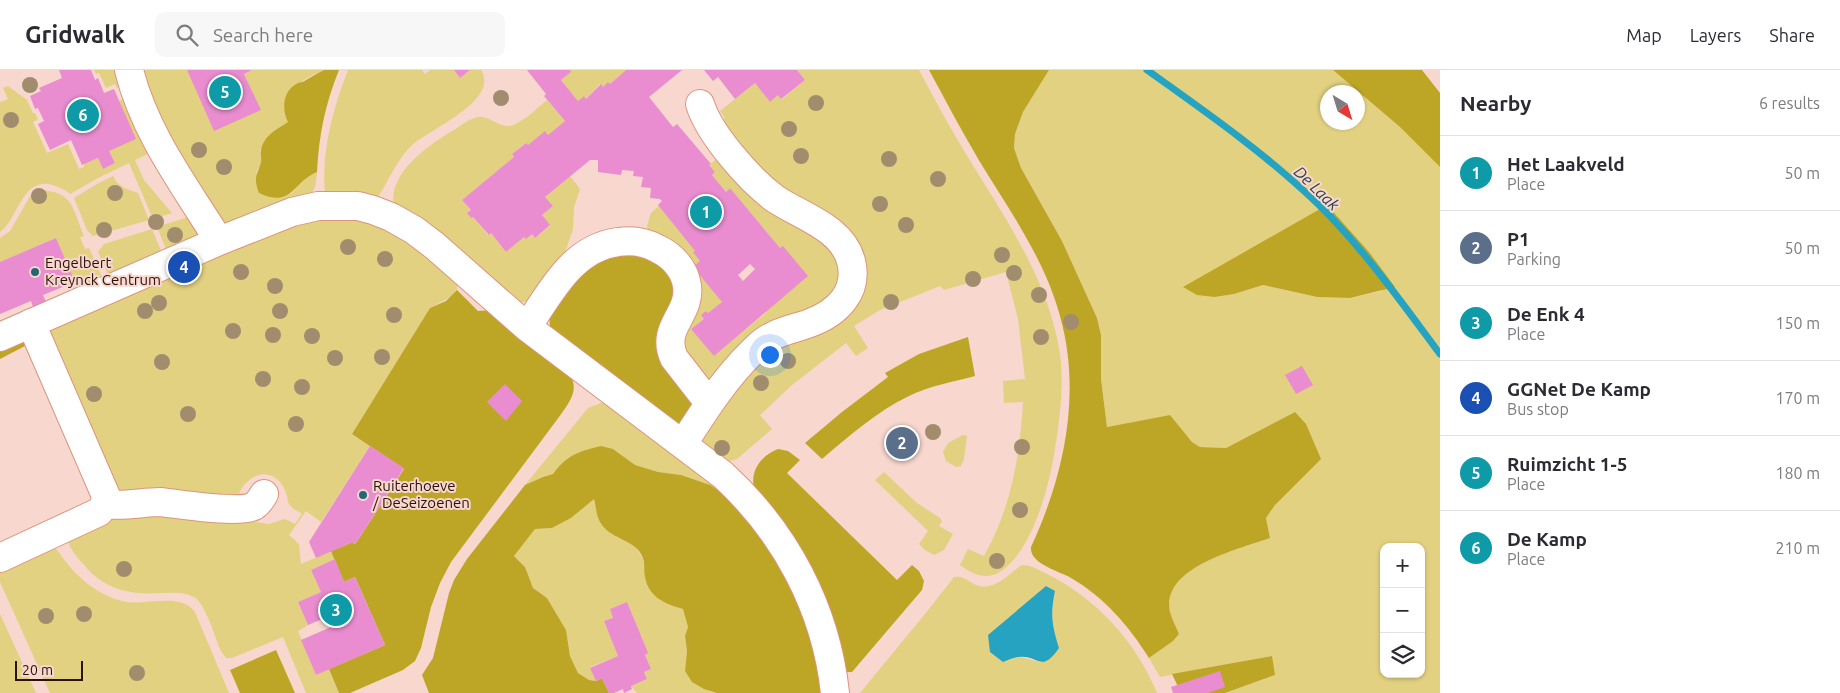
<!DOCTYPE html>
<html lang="en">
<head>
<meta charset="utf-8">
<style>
	body { margin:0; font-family:Ubuntu,sans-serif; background:#f7f7f7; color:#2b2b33 }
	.controls { position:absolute; right:15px; bottom:15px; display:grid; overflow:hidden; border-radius:10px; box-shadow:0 1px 4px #0004 }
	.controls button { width:45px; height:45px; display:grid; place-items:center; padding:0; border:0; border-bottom:1px solid #e1e1e2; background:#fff; color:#2b2b33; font:25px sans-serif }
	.compass { position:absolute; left:1320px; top:15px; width:45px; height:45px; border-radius:50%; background:#fff; box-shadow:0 1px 4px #0004; rotate:142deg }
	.scale { position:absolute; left:15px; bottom:12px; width:68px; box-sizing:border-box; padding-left:5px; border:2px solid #2c1109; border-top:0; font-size:14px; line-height:18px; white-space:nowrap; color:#2c1109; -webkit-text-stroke:4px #f7d7ce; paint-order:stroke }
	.you { position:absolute; left:769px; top:284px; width:18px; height:18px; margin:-12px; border:4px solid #fff; border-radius:50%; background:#1a73e8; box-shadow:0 0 0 8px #1a73e833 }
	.badge { display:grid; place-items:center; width:32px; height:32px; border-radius:50%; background:#1a73e8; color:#fff; font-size:16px; font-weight:700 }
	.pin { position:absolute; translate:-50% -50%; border:2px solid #fff; box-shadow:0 1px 5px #0006 }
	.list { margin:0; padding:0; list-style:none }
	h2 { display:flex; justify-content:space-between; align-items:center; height:65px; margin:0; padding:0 20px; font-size:21px }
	h2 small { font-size:16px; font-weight:400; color:#7c7c81 }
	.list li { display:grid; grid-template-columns:32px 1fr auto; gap:15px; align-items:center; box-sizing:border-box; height:75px; padding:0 20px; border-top:1px solid #e1e1e2 }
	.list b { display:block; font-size:19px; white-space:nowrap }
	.list p { margin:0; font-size:16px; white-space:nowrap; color:#7c7c81 }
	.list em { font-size:16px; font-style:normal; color:#7c7c81 }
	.icon { flex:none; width:28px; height:28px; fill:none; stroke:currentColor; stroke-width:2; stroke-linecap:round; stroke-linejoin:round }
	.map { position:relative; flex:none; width:1440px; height:623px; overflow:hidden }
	header { display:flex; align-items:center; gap:30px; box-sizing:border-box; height:70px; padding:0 25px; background:#fff; border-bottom:1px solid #e1e1e2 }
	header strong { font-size:24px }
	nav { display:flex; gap:28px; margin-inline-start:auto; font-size:18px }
	.search { width:350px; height:45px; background:#f7f7f7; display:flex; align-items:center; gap:12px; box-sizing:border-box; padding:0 18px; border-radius:10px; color:#7c7c81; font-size:19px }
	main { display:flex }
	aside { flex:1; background:#fff }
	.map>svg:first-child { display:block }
	.green { fill:#e2d181; fill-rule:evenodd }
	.forest { fill:#bda626 }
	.water { fill:#25a3c0 }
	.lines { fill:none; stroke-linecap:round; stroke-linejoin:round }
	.stream { stroke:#25a3c0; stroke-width:7 }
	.building { fill:#e98dd0; fill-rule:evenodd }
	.minor-casing { stroke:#dd947d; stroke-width:30 }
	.minor { stroke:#fff; stroke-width:28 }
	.tree { fill:#a18d6e }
	.poi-dot { fill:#236778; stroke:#f7d7ce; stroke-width:2 }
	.labels { text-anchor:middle; stroke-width:4; stroke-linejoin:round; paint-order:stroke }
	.poi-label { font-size:15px; fill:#2c1109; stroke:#f7d7ce; text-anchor:start }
	.water-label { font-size:16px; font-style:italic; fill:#29424a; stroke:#f7d7ce }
</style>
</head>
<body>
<header>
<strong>Gridwalk</strong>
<div class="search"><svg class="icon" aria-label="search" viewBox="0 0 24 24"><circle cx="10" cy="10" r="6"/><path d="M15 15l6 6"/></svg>Search here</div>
<nav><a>Map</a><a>Layers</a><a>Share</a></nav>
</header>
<main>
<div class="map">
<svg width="1440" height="623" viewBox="0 0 1440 623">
	<rect width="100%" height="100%" fill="#f7d7ce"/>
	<path class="green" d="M 94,0 L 120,0 L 123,15 L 117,18 L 115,14 L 106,18 L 99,3 L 96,4 Z
		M 138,0 L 187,0 L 260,40 L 244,4 L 252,0 L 324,0 C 302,9 274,25 288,52 L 275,60 L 260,81 L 262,91 L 256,103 L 281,128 L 292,123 L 308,105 L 317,102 C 316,112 316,119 309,127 L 229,155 L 222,153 L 192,114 Z
		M 348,0 L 422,0 L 425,4 L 430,0 L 454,0 L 460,8 L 470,0 L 481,0 C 500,31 429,59 411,76 C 396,91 389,110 378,127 L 325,124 C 321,81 333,39 348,0 Z
		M 570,0 L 626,0 L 610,14 L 608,13 L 603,17 L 600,14 L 586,29 L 584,26 L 578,31 L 561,10 L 571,2 Z
		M 797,0 L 919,0 C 935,30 951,60 969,89 C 1007,151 1049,211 1060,284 C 1064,315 1060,348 1055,378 C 1050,413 1037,461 1015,488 C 998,509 982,512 960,495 L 968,479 L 984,486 C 1011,438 1020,387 1023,332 L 1004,333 L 1003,311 L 1025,309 L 1018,249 L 1006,202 L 944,220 L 940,216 L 880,240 L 854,256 L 868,278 L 856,286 L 846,273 L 792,315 L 760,345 L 772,359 L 737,389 L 726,392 L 700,372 L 725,322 L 858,206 L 779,124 L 717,55 L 725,48 L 720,41 L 755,13 L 770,32 L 778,25 L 782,29 L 805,10 Z
		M 1049,0 L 1333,0 L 1400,57 L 1440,97 L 1440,623 L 1225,623 L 1275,605 L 1271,586 L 1160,607 L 1149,588 L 1173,571 L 1179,564 C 1176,557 1172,549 1170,542 C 1159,497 1240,479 1270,468 L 1266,448 L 1275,435 L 1295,342 L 1226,378 L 1200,377 L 1192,372 L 1170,345 L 1107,357 L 1101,309 L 1101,265 L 1097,248 L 1062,171 L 1021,98 L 1014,78 L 1015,64 L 1023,42 ZM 1328,22 L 1358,22 L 1358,52 L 1328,52 ZM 1369,182 L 1382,221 L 1350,228 L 1317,227 L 1263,215 L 1234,224 L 1215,227 ZM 1384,477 L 1421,477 L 1421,604 L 1384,604 Z
		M 8,16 L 27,30 L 33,43 L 35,43 L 38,49 L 33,52 L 47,83 L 68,74 L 79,99 L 84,97 L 84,94 L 98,88 L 103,99 L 115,93 L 109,81 L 119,31 L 127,27 L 154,81 L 135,90 L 144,110 L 172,143 L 153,149 L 129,93 L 98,108 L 70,124 C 65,119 56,116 49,114 C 21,110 18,149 0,162 L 0,32 L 8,29 L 3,18 Z
		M 547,30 L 565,51 L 548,65 L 545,62 L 528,75 L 525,73 L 512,84 L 514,87 L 462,130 L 471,140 L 467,143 L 471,148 L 473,147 L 488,165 L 491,163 L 506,182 L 524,167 L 526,169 L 532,164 L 535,168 L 550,156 L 542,145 L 553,136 L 545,127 L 570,106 L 580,119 L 574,137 L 573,159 L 559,200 L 535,230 L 518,233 L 394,136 C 387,103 430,74 454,60 C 461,55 469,49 478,47 C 491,45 499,60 513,55 C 526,50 537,38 547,30 Z
		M 723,84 L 831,171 L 845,216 L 713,314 L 679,286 L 647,156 L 651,143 L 659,136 L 695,181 L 722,232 L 708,243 L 706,241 L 701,245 L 704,249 L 691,259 L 714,285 L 766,243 L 783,176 L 780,178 L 730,118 L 726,122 L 712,105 L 715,102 L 709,95 Z
		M 113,106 C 118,117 127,119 138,123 L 149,150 L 93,166 L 87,160 L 74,128 L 97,114 Z
		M 40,120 C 74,122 72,138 84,166 L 80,167 L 85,179 L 89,178 L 104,212 L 79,222 L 56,168 L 0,192 L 0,168 L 10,161 L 29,128 L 32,124 Z
		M 346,143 L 400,162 L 457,211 L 457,220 L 452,226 L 430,238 L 352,364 L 370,376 L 321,452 L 306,441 L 289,465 L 299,474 L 301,494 L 331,481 L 335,489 L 311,500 L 321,522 L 298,532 L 308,555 L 298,561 L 316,605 L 329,599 L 339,623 L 306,623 L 283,567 L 232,588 L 226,588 L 221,581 C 215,568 206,534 194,527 C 183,521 172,523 160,523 C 131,525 105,520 85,496 C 79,489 70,480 68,471 L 113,445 L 223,447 L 269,454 L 285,449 L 295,454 L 302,444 C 298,441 292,439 289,434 C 287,431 288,427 286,423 C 282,410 270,400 256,406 C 246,410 240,419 237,429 L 117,423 L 47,267 L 50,257 L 282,155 Z
		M 194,145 L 198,161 L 194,170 L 168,184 L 157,157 Z
		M 152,159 L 163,186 L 110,209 L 98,182 L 104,174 Z
		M 601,333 L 608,333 L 734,430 L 681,405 L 658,402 L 634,395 L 613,379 L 559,397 L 553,404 L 543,407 L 525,415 L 588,338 Z
		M 963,365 L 967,366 L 964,389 L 961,396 L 956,397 L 946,391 L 943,382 L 948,373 Z
		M 884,402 L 917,433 L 940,448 L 942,451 L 939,456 L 953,464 L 944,480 L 934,485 L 925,480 L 919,474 L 928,461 L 875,410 Z
		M 594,428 C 594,432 595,436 596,440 C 598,446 612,464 617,467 C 626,472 633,473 639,482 C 644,489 645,495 645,503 C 644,526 665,534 683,539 L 688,557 L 685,566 L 687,581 L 685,601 L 704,619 L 717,623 L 637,623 L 631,616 L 647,609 L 644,602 L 651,599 L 645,585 L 648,583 L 647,580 L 627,532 L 610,539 L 613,548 L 604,551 L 618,586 L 590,597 L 596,611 L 589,610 L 578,603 L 570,586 L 566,560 L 547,528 L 533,518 L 525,497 L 514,486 L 535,459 L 552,458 L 571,448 Z
		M 51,475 C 58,479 61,486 66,492 C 81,511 99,525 122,531 C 144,537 180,521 195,542 L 229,623 L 50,623 L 0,512 L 0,495 Z
		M 1022,495 C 1031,495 1039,500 1047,504 C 1096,528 1137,573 1157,623 L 860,623 L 929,539 L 954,507 C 961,506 966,509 972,513 C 992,525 1007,505 1022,495 ZM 1046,516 L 1055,522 C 1050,545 1052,555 1059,578 L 1040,592 L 1020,587 L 988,565 Z
		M 0,544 L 36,623 L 0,623 Z"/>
	<path class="forest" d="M 324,0 L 339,0 C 325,35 319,64 317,102 C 293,111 293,139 259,123 C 253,107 257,106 261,92 C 262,88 260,85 261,81 C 263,66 277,59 288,52 C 281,39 283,20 298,13 C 300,12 304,12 306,10 C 312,7 317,3 324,0 Z
		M 929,0 L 1049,0 L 1023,42 L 1015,64 L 1014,78 L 1021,98 L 1062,171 L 1097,248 L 1101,265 L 1101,309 L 1107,357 L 1170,345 L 1192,372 L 1200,377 L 1226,378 L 1295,342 L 1306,354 L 1321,389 L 1275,435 L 1266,448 L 1270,468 C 1240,479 1160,497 1170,542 C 1172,549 1176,557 1179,564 L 1173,571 L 1149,588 C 1129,556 1104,527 1071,508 C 1059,501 1029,494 1031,477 C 1064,406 1082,324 1060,246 C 1045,190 1010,141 980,92 C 962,62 946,31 929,0 Z
		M 1333,0 L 1422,0 L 1440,23 L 1440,97 L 1400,57 Z
		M 1327,135 L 1369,182 L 1395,217 L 1350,228 L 1317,227 L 1263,215 L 1234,224 L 1215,227 L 1197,225 L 1183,217 Z
		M 644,179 L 679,209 L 666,258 L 698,331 L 680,357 L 550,257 L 549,242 L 580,195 Z
		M 457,220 L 478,241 L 493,240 L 570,305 C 580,321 568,334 559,347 L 451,492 L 440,513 L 431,537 L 421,578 L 415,591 L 403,600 L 350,623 L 339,623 L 329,599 L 385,575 L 355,507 L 344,512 L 331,481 L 353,472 L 354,474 L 356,473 L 404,399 L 352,364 L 430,238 L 446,231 Z
		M 968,267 L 975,306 C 953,312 929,316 909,326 C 876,342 849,366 822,389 L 805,373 L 842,342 L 888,307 L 885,303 L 919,284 Z
		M 12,270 L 27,271 L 43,295 L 35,299 L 25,276 L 0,289 L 0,275 Z
		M 601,376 L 613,379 L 635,395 L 658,402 L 681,405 L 710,415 L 740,435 L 761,461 L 806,546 L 825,623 L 717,623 L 704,619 L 692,612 L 685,601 L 687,581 L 685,566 L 688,557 L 683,539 C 665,534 648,527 645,507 C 643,496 647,492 639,481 C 629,469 611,468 602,455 C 596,447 596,437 594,429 L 571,448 L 552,458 L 535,459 L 514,486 L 525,497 L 533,518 L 547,528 L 566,560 L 570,586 L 578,603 L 589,610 L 596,611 L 602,608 L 609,623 L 429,623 L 422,605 L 433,588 L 449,523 L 454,510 L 467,489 L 525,415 L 543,407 L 553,404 C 568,384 578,382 601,376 Z
		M 778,379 L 788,381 L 800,390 L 787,403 L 897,510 L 912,495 L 919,501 L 924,511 L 922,520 L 916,527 L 852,602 L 845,602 L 754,418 C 750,400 762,385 778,379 Z
		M 276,580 L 295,623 L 240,623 L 230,600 Z
		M 1272,586 L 1275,605 L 1225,623 L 1181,623 L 1172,604 Z"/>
	<path class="water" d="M 1046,516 L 1055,521 C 1050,545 1052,555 1059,578 C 1041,604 1039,585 1019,587 C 1014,587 1008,590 1003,592 L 990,582 L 988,565 Z"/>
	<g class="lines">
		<path class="stream" d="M 1147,0 C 1206,42 1265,83 1318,134 C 1364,179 1402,233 1440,284"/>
	</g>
	<path class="building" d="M 59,0 L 91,0 L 95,10 L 98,8 L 104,23 L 114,19 L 136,69 L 109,81 L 115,93 L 103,99 L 98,88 L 82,95 L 71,70 L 50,80 L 38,54 L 44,51 L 38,38 L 35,39 L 30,26 L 41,21 L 39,18 L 62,8 Z
		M 187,0 L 252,0 L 244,4 L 261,40 L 214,61 Z
		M 454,0 L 470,0 L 460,8 Z
		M 527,0 L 570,0 L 571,2 L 561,10 L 578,31 L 584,26 L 586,29 L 601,14 L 603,17 L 608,12 L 610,14 L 626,0 L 682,0 L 649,27 L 673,57 L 677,54 L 711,94 L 709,95 L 715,102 L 712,105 L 726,122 L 730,118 L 780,178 L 783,176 L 808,206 L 714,286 L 691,259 L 704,249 L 701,245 L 706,241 L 708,243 L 722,232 L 693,197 L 700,191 L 693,182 L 695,181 L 658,135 L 662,131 L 660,129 L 650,128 L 651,118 L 641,117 L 643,107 L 633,106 L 634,101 L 622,100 L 621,105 L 598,102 L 598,90 L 590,90 L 545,127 L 553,136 L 542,145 L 550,155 L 535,168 L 532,164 L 526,169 L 524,167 L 506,182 L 491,163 L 489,165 L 473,147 L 471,148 L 467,143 L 471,140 L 462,130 L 514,87 L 512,84 L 526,73 L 528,75 L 545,61 L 548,65 L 565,51 L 544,26 L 546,24 ZM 750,194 L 755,199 L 743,211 L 738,205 Z
		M 704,0 L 797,0 L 805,10 L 781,29 L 778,25 L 770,32 L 755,13 L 735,29 L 718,7 L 713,11 Z
		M 56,168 L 75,212 L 43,225 L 46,232 L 33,237 L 31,231 L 0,244 L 0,192 Z
		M 1302,296 L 1313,315 L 1296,324 L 1285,305 Z
		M 505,314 L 522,331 L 506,351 L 487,332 Z
		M 370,376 L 404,398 L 356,473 L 354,474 L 353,472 L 316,488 L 309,472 Z
		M 335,489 L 344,512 L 355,507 L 385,575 L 316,605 L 301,570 L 331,557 L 327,547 L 308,555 L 298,532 L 321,522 L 311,500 Z
		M 627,532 L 647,580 L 648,583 L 645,585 L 651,599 L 644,602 L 647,609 L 631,616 L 632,619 L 624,623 L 623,619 L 614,623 L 609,623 L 602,608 L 596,611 L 590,598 L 618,586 L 604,551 L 613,548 L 610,539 Z
		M 1220,601 L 1225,617 L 1208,623 L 1173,623 L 1171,617 Z"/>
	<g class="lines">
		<g class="minor-casing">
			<path id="minor" d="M 129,0 C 145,64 185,116 219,171
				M 527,257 C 551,222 572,178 618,172 C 631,170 646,172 658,179 C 673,186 685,200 687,216 C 691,245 660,257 674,288 L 709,333
				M 0,267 L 219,171 L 292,142 L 318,136 L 358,136 L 373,140 L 391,147 L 414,160 L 435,176 L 527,257 L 723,405 C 785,462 826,538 835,623
				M 683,374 C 704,341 725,308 753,281 C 758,276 764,270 771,267 C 783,260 797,258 810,253 C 837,243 859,222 851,191 C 842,157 800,146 774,128 C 749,109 709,64 700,34
				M 105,434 C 124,437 142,432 160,432 C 180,434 239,444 254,436 C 259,433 261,429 264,424
				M 0,488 L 99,442 C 104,437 105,433 106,426 L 31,253"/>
		</g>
		<use href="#minor" class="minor"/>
	</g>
	<g class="tree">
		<circle cx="30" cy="15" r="8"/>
		<circle cx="501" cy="28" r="8"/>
		<circle cx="816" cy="33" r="8"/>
		<circle cx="11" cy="50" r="8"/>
		<circle cx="789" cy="59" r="8"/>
		<circle cx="199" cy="80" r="8"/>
		<circle cx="801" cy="86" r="8"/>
		<circle cx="889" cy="89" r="8"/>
		<circle cx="224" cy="97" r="8"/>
		<circle cx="938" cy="109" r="8"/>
		<circle cx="115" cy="123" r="8"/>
		<circle cx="39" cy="126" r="8"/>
		<circle cx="880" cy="134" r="8"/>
		<circle cx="156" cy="152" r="8"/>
		<circle cx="906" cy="155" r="8"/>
		<circle cx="104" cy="160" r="8"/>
		<circle cx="175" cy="165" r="8"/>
		<circle cx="348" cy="177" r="8"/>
		<circle cx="1002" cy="185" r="8"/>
		<circle cx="385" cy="189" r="8"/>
		<circle cx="241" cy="202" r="8"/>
		<circle cx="1014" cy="203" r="8"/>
		<circle cx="973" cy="209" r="8"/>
		<circle cx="275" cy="216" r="8"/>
		<circle cx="1039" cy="225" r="8"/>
		<circle cx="891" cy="232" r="8"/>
		<circle cx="159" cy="233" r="8"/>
		<circle cx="145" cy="241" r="8"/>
		<circle cx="280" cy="241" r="8"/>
		<circle cx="394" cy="245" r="8"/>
		<circle cx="1071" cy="252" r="8"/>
		<circle cx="233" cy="261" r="8"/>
		<circle cx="273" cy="265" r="8"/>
		<circle cx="312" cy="266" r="8"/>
		<circle cx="1041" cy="267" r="8"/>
		<circle cx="382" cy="287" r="8"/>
		<circle cx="335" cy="288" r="8"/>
		<circle cx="788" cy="291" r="8"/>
		<circle cx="162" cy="292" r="8"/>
		<circle cx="263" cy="309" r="8"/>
		<circle cx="761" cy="313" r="8"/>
		<circle cx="302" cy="317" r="8"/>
		<circle cx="94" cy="324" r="8"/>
		<circle cx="188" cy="344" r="8"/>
		<circle cx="296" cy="354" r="8"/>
		<circle cx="933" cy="362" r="8"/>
		<circle cx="909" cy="376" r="8"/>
		<circle cx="1022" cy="377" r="8"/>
		<circle cx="722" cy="378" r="8"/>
		<circle cx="1020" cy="440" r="8"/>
		<circle cx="997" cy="491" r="8"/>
		<circle cx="124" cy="499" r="8"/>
		<circle cx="84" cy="544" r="8"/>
		<circle cx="46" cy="546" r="8"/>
		<circle cx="137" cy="603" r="8"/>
	</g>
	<g class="poi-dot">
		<circle cx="35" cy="202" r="5"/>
		<circle cx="363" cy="425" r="5"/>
	</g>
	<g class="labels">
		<g class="poi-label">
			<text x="45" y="198">Engelbert<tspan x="45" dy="17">Kreynck Centrum</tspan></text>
			<text x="373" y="421">Ruiterhoeve<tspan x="373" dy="17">/ DeSeizoenen</tspan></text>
		</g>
		<g class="water-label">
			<text transform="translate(1317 118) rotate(44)" y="6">De Laak</text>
		</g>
	</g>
</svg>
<div class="controls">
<button>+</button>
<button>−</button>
<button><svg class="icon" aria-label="layers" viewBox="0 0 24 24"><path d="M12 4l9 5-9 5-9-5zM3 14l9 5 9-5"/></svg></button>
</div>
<svg class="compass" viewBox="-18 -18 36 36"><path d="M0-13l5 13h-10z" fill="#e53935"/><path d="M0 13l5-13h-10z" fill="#7c7c81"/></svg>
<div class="scale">20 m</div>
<div class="you"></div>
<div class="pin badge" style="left:706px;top:142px;background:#0f9aa8">1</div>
<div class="pin badge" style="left:902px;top:373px;background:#5c6f8a">2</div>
<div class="pin badge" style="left:336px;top:540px;background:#0f9aa8">3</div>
<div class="pin badge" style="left:184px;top:197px;background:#1a4fb4">4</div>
<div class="pin badge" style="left:225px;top:22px;background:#0f9aa8">5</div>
<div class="pin badge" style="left:83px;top:45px;background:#0f9aa8">6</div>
</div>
<aside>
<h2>Nearby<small>6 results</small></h2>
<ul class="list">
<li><span class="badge" style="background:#0f9aa8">1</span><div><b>Het Laakveld</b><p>Place</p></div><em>50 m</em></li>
<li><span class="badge" style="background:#5c6f8a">2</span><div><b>P1</b><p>Parking</p></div><em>50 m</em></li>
<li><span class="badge" style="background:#0f9aa8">3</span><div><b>De Enk 4</b><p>Place</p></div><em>150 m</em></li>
<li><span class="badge" style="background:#1a4fb4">4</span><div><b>GGNet De Kamp</b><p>Bus stop</p></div><em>170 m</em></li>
<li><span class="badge" style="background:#0f9aa8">5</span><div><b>Ruimzicht 1-5</b><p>Place</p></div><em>180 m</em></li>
<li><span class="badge" style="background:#0f9aa8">6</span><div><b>De Kamp</b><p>Place</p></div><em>210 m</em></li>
</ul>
</aside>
</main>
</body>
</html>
